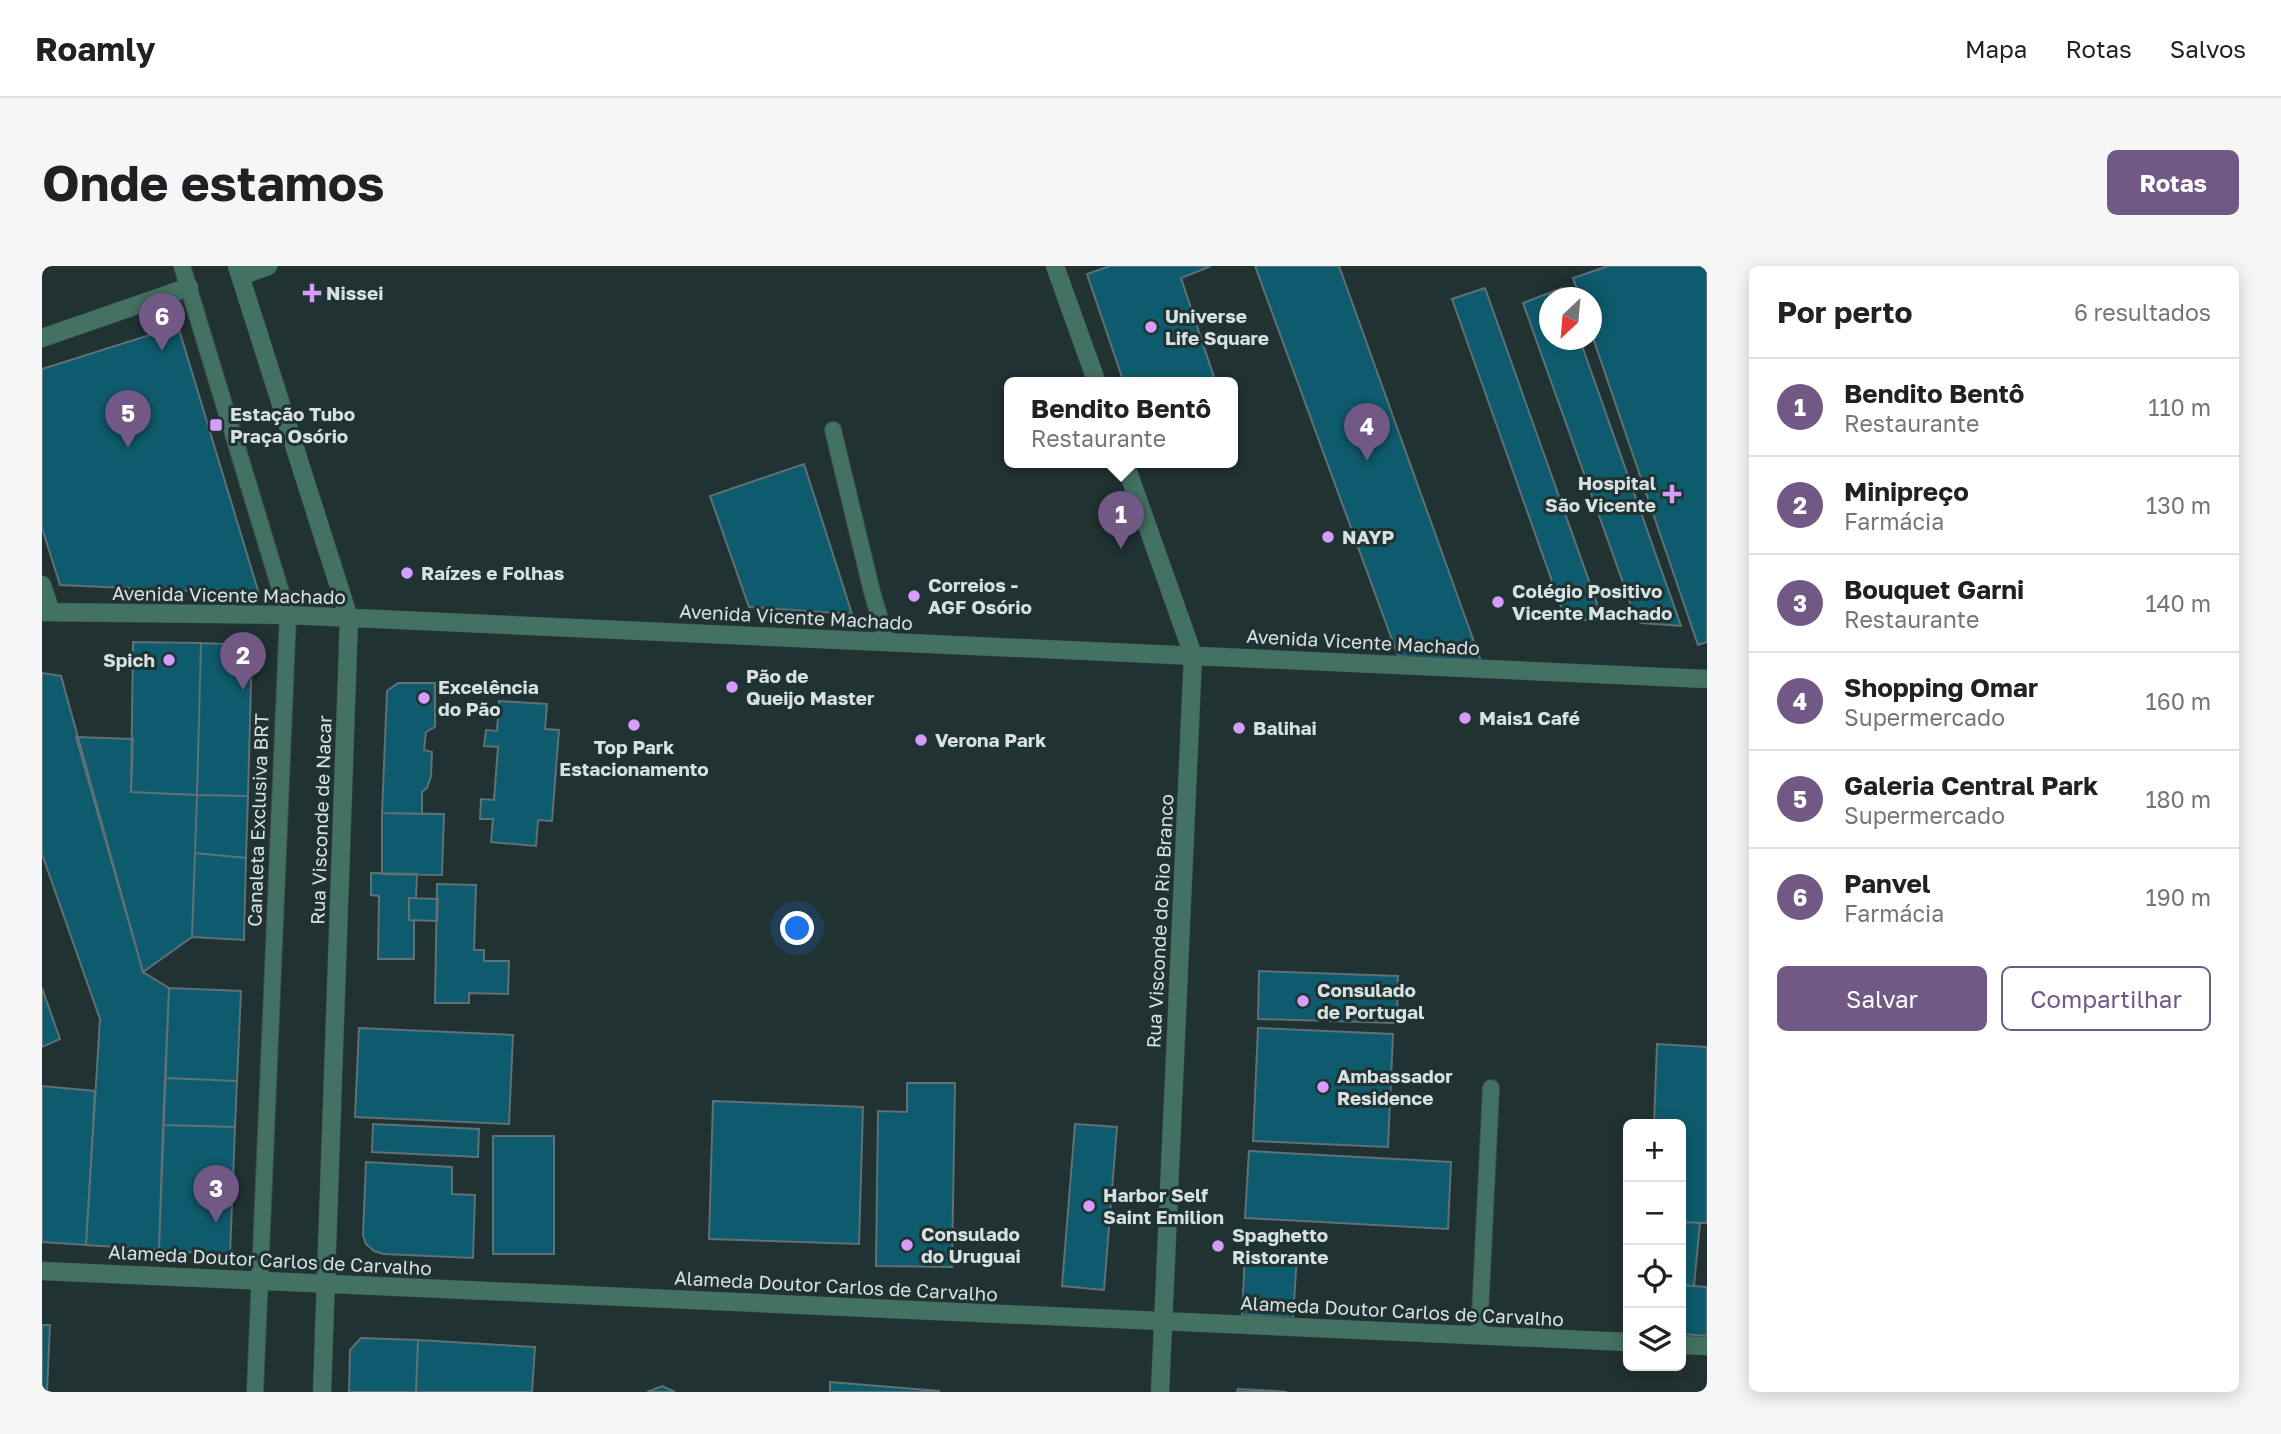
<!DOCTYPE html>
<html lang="pt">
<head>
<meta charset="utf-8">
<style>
	body { margin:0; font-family:"Golos Text",sans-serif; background:#f6f6f6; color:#202124 }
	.controls { position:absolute; right:21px; bottom:21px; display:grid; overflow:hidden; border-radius:10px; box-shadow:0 4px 18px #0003 }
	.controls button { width:63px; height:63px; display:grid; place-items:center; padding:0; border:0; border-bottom:2px solid #e0e0e0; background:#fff; color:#202124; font:35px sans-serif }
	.compass { position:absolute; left:1497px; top:21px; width:63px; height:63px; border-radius:50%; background:#fff; box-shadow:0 4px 18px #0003; rotate:206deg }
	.you { position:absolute; left:756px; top:663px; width:24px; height:24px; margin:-18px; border:5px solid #fff; border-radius:50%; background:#1a73e8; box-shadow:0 0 0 10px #1a73e833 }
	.badge { display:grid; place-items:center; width:46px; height:46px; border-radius:50%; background:#715885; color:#fff; font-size:23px; font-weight:700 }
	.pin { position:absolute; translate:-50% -58px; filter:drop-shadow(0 2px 4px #0008) }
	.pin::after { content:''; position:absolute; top:37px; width:24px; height:21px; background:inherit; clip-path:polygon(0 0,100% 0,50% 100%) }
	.popup { position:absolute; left:962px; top:111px; width:234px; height:91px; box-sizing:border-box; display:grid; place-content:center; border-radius:10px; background:#fff; filter:drop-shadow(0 2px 5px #0005); font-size:23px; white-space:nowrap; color:#757577 }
	.popup b { font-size:26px; color:#202124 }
	.popup::after { content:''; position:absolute; left:50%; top:100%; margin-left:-14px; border:14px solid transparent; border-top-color:#fff }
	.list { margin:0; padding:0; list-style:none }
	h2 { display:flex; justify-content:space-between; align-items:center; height:91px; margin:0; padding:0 28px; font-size:30px }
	h2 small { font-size:23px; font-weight:400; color:#757577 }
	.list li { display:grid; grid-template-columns:46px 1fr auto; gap:21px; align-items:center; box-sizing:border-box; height:98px; padding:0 28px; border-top:2px solid #e0e0e0 }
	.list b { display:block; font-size:26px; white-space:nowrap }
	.list p { margin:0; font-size:23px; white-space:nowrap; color:#757577 }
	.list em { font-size:23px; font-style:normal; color:#757577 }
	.actions { display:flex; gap:14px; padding:21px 28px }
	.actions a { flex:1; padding:16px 0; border:2px solid #715885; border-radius:10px; text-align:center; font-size:24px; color:#715885 }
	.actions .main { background:#715885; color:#fff }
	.icon { flex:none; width:38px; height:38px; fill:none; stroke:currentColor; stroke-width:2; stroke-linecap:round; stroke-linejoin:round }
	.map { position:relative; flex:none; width:1665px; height:1126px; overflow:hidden; border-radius:10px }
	header { display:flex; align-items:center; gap:42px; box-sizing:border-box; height:98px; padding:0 35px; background:#fff; border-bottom:2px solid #e0e0e0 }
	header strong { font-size:33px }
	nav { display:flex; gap:38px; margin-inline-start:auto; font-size:24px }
	.intro { display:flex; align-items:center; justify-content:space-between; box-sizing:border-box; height:168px; padding:0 42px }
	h1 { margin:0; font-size:49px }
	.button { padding:18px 32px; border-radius:10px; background:#715885; color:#fff; font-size:24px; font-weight:700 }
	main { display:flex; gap:42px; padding:0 42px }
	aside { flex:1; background:#fff; border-radius:10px; box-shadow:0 4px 18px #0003 }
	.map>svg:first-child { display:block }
	.building { fill:#0e5b6d; stroke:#5f7076; stroke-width:2 }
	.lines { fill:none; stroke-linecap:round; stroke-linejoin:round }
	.service-casing { stroke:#3e4e4e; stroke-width:18 }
	.pedestrian-casing { stroke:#3e4e4e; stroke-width:19 }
	.tertiary-casing { stroke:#3e4e4e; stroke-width:19 }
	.service { stroke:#437162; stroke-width:16 }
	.pedestrian { stroke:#437162; stroke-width:18 }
	.tertiary { stroke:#437162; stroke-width:18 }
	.poi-dot { fill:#d59cfb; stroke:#213232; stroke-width:2.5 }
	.labels { text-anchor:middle; stroke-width:6; stroke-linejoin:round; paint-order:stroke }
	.poi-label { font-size:19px; font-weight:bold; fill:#d7e1e1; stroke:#213232; text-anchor:start }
	.street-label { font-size:19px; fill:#d7e1e1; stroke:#213232 }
</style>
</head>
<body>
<header>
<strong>Roamly</strong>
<nav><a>Mapa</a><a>Rotas</a><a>Salvos</a></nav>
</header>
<div class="intro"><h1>Onde estamos</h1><a class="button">Rotas</a></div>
<main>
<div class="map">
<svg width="1665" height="1126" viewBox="0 0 1665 1126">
	<rect width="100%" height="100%" fill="#213232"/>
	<path class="building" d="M 1068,0 L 1169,0 L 1139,12 L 1172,111 L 1155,117 L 1082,117 L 1045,8 Z
		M 1213,0 L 1297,0 L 1440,398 L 1356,390 Z
		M 1566,0 L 1664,0 L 1665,3 L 1665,376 L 1656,379 L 1549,66 L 1549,32 L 1538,32 L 1531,12 Z
		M 1443,22 L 1558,346 L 1553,355 L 1523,352 L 1410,33 Z
		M 1520,22 L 1523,32 L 1507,32 L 1507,74 L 1538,74 L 1639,360 L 1599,357 L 1594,353 L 1481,37 Z
		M 136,60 L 217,328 L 18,319 L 0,262 L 0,103 Z
		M 762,198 L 810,348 L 707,341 L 668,230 Z
		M 91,376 L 159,377 L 155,529 L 89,526 Z
		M 159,377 L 210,379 L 206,530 L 155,529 Z
		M 0,407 L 19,410 L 101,706 L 127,722 L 117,984 L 44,979 L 58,753 L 0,588 Z
		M 356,417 L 393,417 L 393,461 L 384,466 L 382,484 L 390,486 L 389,510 L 385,522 L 380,526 L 380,548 L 340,547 L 345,425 Z
		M 457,435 L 505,438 L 503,463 L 517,464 L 510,555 L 496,554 L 494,580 L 449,576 L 451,553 L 438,553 L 439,533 L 452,534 L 456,481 L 442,480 L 444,464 L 455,465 Z
		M 34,471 L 91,473 L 89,526 L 155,529 L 150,671 L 101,706 Z
		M 155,529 L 206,530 L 204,592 L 153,587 Z
		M 340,547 L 402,548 L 400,609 L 340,608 Z
		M 153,587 L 204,592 L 202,674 L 150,671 Z
		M 329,607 L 375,608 L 374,632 L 367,632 L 367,654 L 372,655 L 372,693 L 336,693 L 337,630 L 329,629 Z
		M 395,618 L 434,619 L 432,684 L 442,684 L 442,695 L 467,695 L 466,728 L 427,727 L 427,737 L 393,737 Z
		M 367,632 L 396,633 L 395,655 L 367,654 Z
		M 1217,705 L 1356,710 L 1355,757 L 1216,753 Z
		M 0,722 L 18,773 L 0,781 Z
		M 127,722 L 199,725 L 195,815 L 123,812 Z
		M 317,762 L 471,769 L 467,858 L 313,851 Z
		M 1216,762 L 1351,768 L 1346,881 L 1211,875 Z
		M 1615,778 L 1665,781 L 1665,957 L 1639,956 L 1639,858 L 1612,858 Z
		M 123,812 L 195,815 L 193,861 L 121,859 Z
		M 865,817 L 913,817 L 910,1001 L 834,1000 L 836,845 L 865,846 Z
		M 0,820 L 53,825 L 44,979 L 0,976 Z
		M 671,835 L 821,841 L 817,978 L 667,973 Z
		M 331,858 L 437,863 L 436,891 L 330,886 Z
		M 1033,858 L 1075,861 L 1062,1024 L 1020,1020 Z
		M 121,859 L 193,861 L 188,989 L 117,984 Z
		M 451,870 L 512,870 L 512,988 L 451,988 Z
		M 1207,885 L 1409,896 L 1406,963 L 1203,952 Z
		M 324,896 L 410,901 L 410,928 L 433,929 L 431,992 L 342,988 L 332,985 L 324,978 L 321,969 Z
		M 1639,956 L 1658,957 L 1652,1020 L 1639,1019 Z
		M 1203,986 L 1255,989 L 1251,1052 L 1200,1049 Z
		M 1639,1019 L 1665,1021 L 1665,1070 L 1639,1068 Z
		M 0,1059 L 8,1059 L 5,1126 L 0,1126 Z
		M 319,1072 L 376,1074 L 374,1126 L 307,1126 L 308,1084 Z
		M 376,1074 L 493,1081 L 490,1126 L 374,1126 Z
		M 788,1116 L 897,1125 L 897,1126 L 788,1126 Z
		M 620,1120 L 633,1126 L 605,1126 Z
		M 1196,1123 L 1233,1125 L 1245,1126 L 1195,1126 Z"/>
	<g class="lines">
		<g class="service-casing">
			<path id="service" d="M 140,0 L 246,349 L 213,1126
				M 791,164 L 830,326 L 845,376
				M 1437,1069 L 1449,822"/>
		</g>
		<g class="pedestrian-casing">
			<path id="pedestrian" d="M 0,72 L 147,21"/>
		</g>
		<g class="tertiary-casing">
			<path id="tertiary" d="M 195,0 L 307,352 L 280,1126
				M 1013,0 L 1055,117
				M 199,10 L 226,0
				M 1083,197 L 1151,389 L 1118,1126
				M 0,319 L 9,346
				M 0,346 L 246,349 L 1665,413
				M 0,1005 L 1586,1076
				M 1639,1079 L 1665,1080"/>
		</g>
		<use href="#service" class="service"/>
		<use href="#pedestrian" class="pedestrian"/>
		<use href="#tertiary" class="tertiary"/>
	</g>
	<g class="poi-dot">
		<path d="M266.5 16.5h7v7h7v7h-7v7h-7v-7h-7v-7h7z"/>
		<circle cx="1109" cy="61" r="7"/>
		<rect x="167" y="152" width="14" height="14" rx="3.5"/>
		<path d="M1626.5 217.5h7v7h7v7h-7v7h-7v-7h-7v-7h7z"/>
		<circle cx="1286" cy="271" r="7"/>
		<circle cx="365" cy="307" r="7"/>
		<circle cx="872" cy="330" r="7"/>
		<circle cx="1456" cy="336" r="7"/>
		<circle cx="127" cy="394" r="7"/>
		<circle cx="690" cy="421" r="7"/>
		<circle cx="382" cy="432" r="7"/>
		<circle cx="1423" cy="452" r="7"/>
		<circle cx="592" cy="459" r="7"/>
		<circle cx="1197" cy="462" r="7"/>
		<circle cx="879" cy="474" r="7"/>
		<circle cx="1261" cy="735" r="7"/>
		<circle cx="1281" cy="821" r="7"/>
		<circle cx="1047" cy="940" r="7"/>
		<circle cx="865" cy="979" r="7"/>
		<circle cx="1176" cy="980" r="7"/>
	</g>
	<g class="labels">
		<g class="poi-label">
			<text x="284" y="34">Nissei</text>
			<text x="1123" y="57">Universe<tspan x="1123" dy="22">Life Square</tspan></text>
			<text x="188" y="155">Estação Tubo<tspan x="188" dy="22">Praça Osório</tspan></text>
			<text x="1614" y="224" text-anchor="end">Hospital<tspan x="1614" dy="22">São Vicente</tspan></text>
			<text x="1300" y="278">NAYP</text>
			<text x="379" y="314">Raízes e Folhas</text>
			<text x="886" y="326">Correios -<tspan x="886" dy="22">AGF Osório</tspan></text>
			<text x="1470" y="332">Colégio Positivo<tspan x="1470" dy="22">Vicente Machado</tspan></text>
			<text x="113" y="401" text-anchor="end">Spich</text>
			<text x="704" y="417">Pão de<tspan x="704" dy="22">Queijo Master</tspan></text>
			<text x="396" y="428">Excelência<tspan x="396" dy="22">do Pão</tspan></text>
			<text x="1437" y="459">Mais1 Café</text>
			<text x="1211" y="469">Balihai</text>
			<text x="893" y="481">Verona Park</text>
			<text x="592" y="488" text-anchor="middle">Top Park<tspan x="592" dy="22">Estacionamento</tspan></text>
			<text x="1275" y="731">Consulado<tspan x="1275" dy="22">de Portugal</tspan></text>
			<text x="1295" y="817">Ambassador<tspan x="1295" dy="22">Residence</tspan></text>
			<text x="1061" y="936">Harbor Self<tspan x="1061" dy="22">Saint Emilion</tspan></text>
			<text x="879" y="975">Consulado<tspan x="879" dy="22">do Uruguai</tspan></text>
			<text x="1190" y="976">Spaghetto<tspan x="1190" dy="22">Ristorante</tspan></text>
		</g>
		<g class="street-label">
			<text transform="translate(187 329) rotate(1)" y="7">Avenida Vicente Machado</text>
			<text transform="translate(754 351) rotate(3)" y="7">Avenida Vicente Machado</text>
			<text transform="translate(1321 376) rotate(3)" y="7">Avenida Vicente Machado</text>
			<text transform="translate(216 554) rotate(-88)" y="7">Canaleta Exclusiva BRT</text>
			<text transform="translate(279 554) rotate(-88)" y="7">Rua Visconde de Nacar</text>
			<text transform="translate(1118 655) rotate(-87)" y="7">Rua Visconde do Rio Branco</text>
			<text transform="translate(228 994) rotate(3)" y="7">Alameda Doutor Carlos de Carvalho</text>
			<text transform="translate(794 1020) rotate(3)" y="7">Alameda Doutor Carlos de Carvalho</text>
			<text transform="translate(1360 1045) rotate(3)" y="7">Alameda Doutor Carlos de Carvalho</text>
		</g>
	</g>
</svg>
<div class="controls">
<button>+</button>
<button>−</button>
<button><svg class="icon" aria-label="locate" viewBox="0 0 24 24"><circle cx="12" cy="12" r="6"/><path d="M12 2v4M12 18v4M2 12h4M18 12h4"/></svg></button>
<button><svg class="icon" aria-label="layers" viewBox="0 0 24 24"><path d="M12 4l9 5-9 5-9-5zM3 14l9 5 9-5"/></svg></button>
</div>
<svg class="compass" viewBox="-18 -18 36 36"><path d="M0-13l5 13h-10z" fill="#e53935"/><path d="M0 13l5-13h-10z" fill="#757577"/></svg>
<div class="you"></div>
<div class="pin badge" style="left:1079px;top:283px">1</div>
<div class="popup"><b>Bendito Bentô</b>Restaurante</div>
<div class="pin badge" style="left:201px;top:424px">2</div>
<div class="pin badge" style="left:174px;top:957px">3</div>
<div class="pin badge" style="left:1325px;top:195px">4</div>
<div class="pin badge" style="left:86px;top:182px">5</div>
<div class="pin badge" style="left:120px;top:85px">6</div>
</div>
<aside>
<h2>Por perto<small>6 resultados</small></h2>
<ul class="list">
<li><span class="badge">1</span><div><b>Bendito Bentô</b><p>Restaurante</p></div><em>110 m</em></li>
<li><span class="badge">2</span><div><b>Minipreço</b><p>Farmácia</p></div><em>130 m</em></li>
<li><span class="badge">3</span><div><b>Bouquet Garni</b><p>Restaurante</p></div><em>140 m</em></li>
<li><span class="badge">4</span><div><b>Shopping Omar</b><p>Supermercado</p></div><em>160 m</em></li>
<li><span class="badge">5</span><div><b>Galeria Central Park</b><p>Supermercado</p></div><em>180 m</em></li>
<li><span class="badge">6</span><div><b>Panvel</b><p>Farmácia</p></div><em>190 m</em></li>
</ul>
<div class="actions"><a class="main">Salvar</a><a>Compartilhar</a></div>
</aside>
</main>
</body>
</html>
